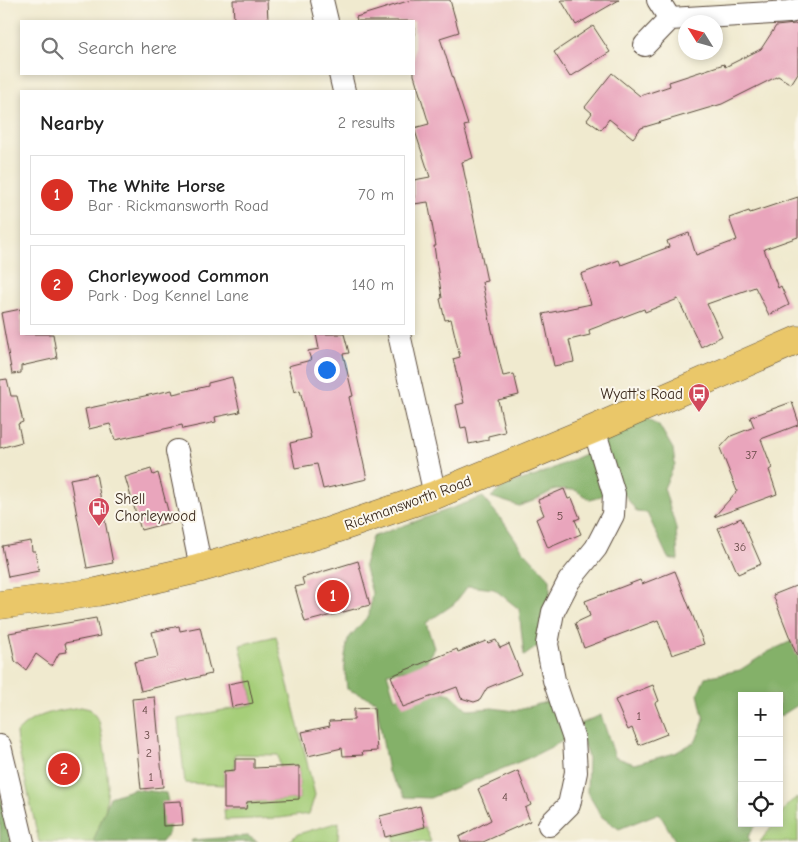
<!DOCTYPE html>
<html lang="en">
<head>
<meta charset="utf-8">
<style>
	body { margin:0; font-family:"Comic Neue",sans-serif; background:#f2f2f2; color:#222 }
	.controls { position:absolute; right:15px; bottom:15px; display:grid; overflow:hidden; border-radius:0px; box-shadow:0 2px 8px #0003 }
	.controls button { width:45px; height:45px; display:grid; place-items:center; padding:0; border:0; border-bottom:1px solid #e0e0e0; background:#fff; color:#222; font:25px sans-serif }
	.compass { position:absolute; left:678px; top:15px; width:45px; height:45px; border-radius:50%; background:#fff; box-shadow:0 2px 8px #0003; rotate:307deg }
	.you { position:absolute; left:326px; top:369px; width:18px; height:18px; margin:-12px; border:4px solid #fff; border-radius:50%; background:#1a73e8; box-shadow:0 0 0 8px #1a73e833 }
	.badge { display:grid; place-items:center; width:32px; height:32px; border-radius:50%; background:#d93025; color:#fff; font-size:16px; font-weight:700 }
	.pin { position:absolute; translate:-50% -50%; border:2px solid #fff; box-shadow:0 1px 5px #0006 }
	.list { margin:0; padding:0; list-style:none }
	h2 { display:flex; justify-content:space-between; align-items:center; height:65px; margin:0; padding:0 20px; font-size:21px }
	h2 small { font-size:16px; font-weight:400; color:#767676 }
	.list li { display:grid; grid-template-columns:32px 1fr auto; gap:15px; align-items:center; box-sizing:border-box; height:80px; margin:0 10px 10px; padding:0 10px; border:1px solid #e0e0e0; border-radius:0px }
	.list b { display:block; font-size:19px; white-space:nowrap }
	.list p { margin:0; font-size:16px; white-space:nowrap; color:#767676 }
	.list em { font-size:16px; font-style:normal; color:#767676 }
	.icon { flex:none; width:28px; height:28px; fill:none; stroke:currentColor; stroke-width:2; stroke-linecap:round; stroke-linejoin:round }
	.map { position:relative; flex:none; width:798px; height:842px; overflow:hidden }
	.search { position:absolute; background:#fff; box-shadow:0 2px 8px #0003; left:20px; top:20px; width:395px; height:55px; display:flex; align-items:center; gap:12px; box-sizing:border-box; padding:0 18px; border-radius:0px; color:#767676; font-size:19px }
	.panel { position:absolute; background:#fff; box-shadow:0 2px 8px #0003; left:20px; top:90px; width:395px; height:245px; border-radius:0px }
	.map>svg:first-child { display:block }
	.green { fill:#a6ce79; stroke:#707c4c }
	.forest { fill:#84b169; stroke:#606e44 }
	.building { fill:#e9a5bc }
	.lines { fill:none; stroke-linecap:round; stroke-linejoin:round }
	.minor-casing { stroke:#564739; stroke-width:24 }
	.primary-casing { stroke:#564739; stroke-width:29 }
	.minor { stroke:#fff; stroke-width:22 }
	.primary { stroke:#eac769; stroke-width:28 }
	.labels { text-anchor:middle; stroke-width:4; stroke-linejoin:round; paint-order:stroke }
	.number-label { font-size:12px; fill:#664946 }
	.poi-label { font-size:15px; fill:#3b2a1e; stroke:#fbf7ec; text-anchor:end }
	.street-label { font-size:15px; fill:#3b2a1e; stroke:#fbf7ec }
</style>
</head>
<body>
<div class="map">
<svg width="798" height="842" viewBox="0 0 798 842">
	<rect width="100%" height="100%" fill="#fbf7ec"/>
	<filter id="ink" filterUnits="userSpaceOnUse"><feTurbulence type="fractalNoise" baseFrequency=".02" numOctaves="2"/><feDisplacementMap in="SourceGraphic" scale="10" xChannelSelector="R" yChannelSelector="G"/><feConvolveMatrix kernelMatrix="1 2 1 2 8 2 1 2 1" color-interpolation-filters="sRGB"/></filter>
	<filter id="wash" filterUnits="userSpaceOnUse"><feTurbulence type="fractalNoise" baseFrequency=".0096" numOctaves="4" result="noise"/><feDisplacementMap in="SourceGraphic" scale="20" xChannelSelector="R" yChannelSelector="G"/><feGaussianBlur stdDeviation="1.12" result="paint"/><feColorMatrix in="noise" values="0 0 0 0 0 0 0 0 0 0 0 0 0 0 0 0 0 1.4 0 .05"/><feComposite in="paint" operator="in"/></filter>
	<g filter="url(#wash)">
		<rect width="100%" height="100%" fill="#f0eacf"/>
		<path class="green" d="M 276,636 L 315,795 L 309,814 L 280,818 L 225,820 L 224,809 L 246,809 L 247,802 L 299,799 L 299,767 L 280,767 L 278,755 L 235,754 L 235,770 L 224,771 L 224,785 L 185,783 L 178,719 L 254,704 L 240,645 Z
			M 81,707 L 90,709 L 99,721 L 105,752 L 108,786 L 105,815 L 106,842 L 39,842 L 17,742 L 16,733 C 34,713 57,711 81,707 Z
			M 798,798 L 798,842 L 760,842 L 774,823 L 779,823 C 779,814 789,800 798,798 Z
			M 339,822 L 338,840 L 336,842 L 288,842 L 298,834 Z
			M 425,827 L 431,842 L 395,842 L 393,835 Z"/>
		<path class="forest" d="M 644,415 L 659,425 L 673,449 L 675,464 L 664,488 L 676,528 L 678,560 L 668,558 L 647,513 L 637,512 L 624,494 L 608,493 L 591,500 L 575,490 L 556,489 L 533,501 L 519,506 L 491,497 L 507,484 L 536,476 L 587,453 L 600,434 Z
			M 483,497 L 505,524 L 522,549 L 550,579 L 550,597 L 539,645 L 524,656 L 519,609 L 494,589 L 468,586 L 454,604 L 426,623 L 434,648 L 423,667 L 387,673 L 395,699 L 426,688 L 451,694 L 468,710 L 492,708 L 515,711 L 549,701 L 567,739 L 531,757 L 430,798 L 405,797 L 388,772 L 376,701 L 347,689 L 344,662 L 348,639 L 369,615 L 372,593 L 364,565 L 372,537 Z
			M 798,638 L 798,705 L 779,717 L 779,696 L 742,696 L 742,823 L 757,823 L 748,837 L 751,842 L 676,842 L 659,813 L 619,829 L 602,817 L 587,792 L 588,758 L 578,725 L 601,715 L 615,757 L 634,764 L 675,753 L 696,741 L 704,720 L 698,694 L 705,677 L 740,670 L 768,652 Z
			M 134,789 L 166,793 C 170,811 175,827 162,842 L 93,842 L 110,797 Z
			M 0,794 L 12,842 L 0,842 Z
			M 248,836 L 258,842 L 191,842 L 192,840 Z"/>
		<g id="blocks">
			<path class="building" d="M 233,0 L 267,0 L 268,21 L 234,21 Z
				M 411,0 L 450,0 L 459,32 L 440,38 L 468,125 L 464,126 L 473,158 L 462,162 L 487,281 L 482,282 L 491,326 L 503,376 L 514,374 L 519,395 L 498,400 L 505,432 L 488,436 L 488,440 L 469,444 L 466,427 L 461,428 L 456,405 L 464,403 L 453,359 L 460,357 L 451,319 L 445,320 L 440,299 L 442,298 L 434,246 L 436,246 L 428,202 L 414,204 L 414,180 L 430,177 L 414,128 L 429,124 L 414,75 L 414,21 L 357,21 L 356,17 Z
				M 561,0 L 619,0 L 576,25 Z
				M 795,24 L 798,26 L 798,73 L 791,84 L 778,76 L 722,104 L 641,128 L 633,138 L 609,119 L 601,130 L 587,120 L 592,113 L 585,107 L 612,73 L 640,96 L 670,86 L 669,82 L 724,64 L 725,67 L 761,49 L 776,26 Z
				M 593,26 L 610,52 L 570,77 L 554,52 Z
				M 798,197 L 798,237 L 764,249 L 778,288 L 781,286 L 789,305 L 769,315 L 755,287 L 707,304 L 722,336 L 701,347 L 678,299 L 645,312 L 644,309 L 589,330 L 590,335 L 569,340 L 574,362 L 554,366 L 543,314 L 591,304 L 581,274 L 619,260 L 621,265 L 669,247 L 667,241 L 689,233 L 696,255 L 737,240 L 729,218 L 749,211 L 750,213 Z
				M 21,309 L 21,334 L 53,334 L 57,358 L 21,366 L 21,373 L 12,374 L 1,313 Z
				M 316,334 L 344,334 L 349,353 L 343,354 L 353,396 L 349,397 L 367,479 L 323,489 L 317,464 L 295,468 L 290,443 L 311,438 L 300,390 L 294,392 L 288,366 L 311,360 L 308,351 L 319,349 Z
				M 232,377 L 240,412 L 215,417 L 216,422 L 183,429 L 182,425 L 115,440 L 110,424 L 89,429 L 85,409 L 172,390 L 173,394 L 208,386 L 208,383 Z
				M 7,379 L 11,396 L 17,396 L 23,422 L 18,424 L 22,442 L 0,448 L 0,380 Z
				M 792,402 L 798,420 L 798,425 L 761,439 L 772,468 L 769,470 L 777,494 L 714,517 L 737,491 L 720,448 L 731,436 L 754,427 L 750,417 Z
				M 151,469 L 153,475 L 158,473 L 171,522 L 141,530 L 125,477 Z
				M 96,474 L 113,563 L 87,568 L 70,479 Z
				M 564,489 L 568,499 L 572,498 L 580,518 L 575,520 L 581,534 L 548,548 L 536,519 L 544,515 L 538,500 Z
				M 741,518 L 761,564 L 738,574 L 718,528 Z
				M 31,541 L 32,551 L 35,551 L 39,571 L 8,577 L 2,546 Z
				M 358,561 L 370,605 L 305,622 L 295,587 L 304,585 L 302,578 Z
				M 675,571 L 704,644 L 672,655 L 658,620 L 584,648 L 575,623 L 590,616 L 585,601 L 640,580 L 642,584 Z
				M 798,585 L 798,655 L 797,656 L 773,595 Z
				M 96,618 L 100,636 L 65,643 L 67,652 L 59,653 L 52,666 L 36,654 L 26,670 L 15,661 L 9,633 Z
				M 179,626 L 180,631 L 200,627 L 211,674 L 141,691 L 134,662 L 158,657 L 152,632 Z
				M 496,640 L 500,648 L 509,644 L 521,674 L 487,688 L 480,700 L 474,702 L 461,698 L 457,687 L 403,707 L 391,676 L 457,649 L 458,652 L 486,641 L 488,643 Z
				M 248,680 L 253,703 L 232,707 L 228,684 Z
				M 653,685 L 659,701 L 655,703 L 667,734 L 639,745 L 632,728 L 628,730 L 615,700 Z
				M 155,697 L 163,787 L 141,789 L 132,699 Z
				M 374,708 L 377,751 L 362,752 L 363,755 L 343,756 L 342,748 L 308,756 L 302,732 L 330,726 L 329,721 L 354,720 L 354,709 Z
				M 235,759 L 254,759 L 254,768 L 299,766 L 299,799 L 247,802 L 246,809 L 224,809 L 224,771 L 235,770 Z
				M 518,771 L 531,805 L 525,808 L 530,821 L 483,842 L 461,842 L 459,837 L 491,820 L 478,789 Z
				M 181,801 L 183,825 L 163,826 L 162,802 Z
				M 420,806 L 425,827 L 385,837 L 380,816 Z"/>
		</g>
	</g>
	<g filter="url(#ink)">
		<use href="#blocks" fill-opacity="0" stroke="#564739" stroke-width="1"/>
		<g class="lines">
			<g class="minor-casing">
				<path id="minor" d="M 322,0 L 327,21
					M 658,0 L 670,19
					M 645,45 L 670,19 L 789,12 L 798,10
					M 340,74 L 344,91
					M 399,334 L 435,495
					M 177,451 L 201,568
					M 0,746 L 23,842
					M 549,825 L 569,805 L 576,772 L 574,739 L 554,680 L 547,644 L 553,612 L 569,581 L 596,548 L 613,515 L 614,494 L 594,429"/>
			</g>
			<g class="primary-casing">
				<path id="primary" d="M 0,605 L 97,592 L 194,570 L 327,532 L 435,495 L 594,429 L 798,340"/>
			</g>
			<use href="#minor" class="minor"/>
			<use href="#primary" class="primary"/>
		</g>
	</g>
	<defs>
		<g id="bus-pin" transform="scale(1.125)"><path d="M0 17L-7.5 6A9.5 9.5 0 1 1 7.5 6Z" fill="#d1495b" stroke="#fbf7ec"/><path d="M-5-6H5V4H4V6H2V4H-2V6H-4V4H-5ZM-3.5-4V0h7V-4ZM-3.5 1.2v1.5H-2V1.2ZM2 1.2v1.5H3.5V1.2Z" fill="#fff"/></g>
		<g id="fuel-pin" transform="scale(1.125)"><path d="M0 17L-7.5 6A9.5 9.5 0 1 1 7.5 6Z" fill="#d1495b" stroke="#fbf7ec"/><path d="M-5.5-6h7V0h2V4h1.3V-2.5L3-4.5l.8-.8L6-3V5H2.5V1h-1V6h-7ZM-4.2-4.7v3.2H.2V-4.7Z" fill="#fff"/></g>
	</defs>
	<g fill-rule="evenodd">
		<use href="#bus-pin" x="699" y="394"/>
		<use href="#fuel-pin" x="99" y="508"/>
	</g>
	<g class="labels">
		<g class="number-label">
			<text x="751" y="459">37</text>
			<text x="560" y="520">5</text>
			<text x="740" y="551">36</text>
			<text x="145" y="714">4</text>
			<text x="639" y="720">1</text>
			<text x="147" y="739">3</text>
			<text x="149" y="757">2</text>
			<text x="151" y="781">1</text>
			<text x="505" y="801">4</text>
		</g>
		<g class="poi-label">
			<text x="683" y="399">Wyatt's Road</text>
			<text x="115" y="504" text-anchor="start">Shell<tspan x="115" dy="17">Chorleywood</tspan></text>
		</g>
		<g class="street-label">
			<text transform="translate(408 503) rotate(-20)" y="5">Rickmansworth Road</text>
		</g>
	</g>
</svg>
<div class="controls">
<button>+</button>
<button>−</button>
<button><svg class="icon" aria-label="locate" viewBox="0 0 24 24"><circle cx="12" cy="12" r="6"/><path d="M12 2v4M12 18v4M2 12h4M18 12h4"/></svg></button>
</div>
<svg class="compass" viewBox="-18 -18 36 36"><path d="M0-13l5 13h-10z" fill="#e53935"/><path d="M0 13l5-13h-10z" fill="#767676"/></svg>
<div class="you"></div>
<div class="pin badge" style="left:333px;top:596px">1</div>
<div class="pin badge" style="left:64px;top:769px">2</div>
<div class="search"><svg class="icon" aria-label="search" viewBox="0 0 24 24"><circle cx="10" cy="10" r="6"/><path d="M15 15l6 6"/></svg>Search here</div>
<section class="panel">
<h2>Nearby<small>2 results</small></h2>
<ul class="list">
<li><span class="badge">1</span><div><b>The White Horse</b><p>Bar · Rickmansworth Road</p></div><em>70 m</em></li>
<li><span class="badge">2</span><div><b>Chorleywood Common</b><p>Park · Dog Kennel Lane</p></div><em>140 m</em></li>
</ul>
</section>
</div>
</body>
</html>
